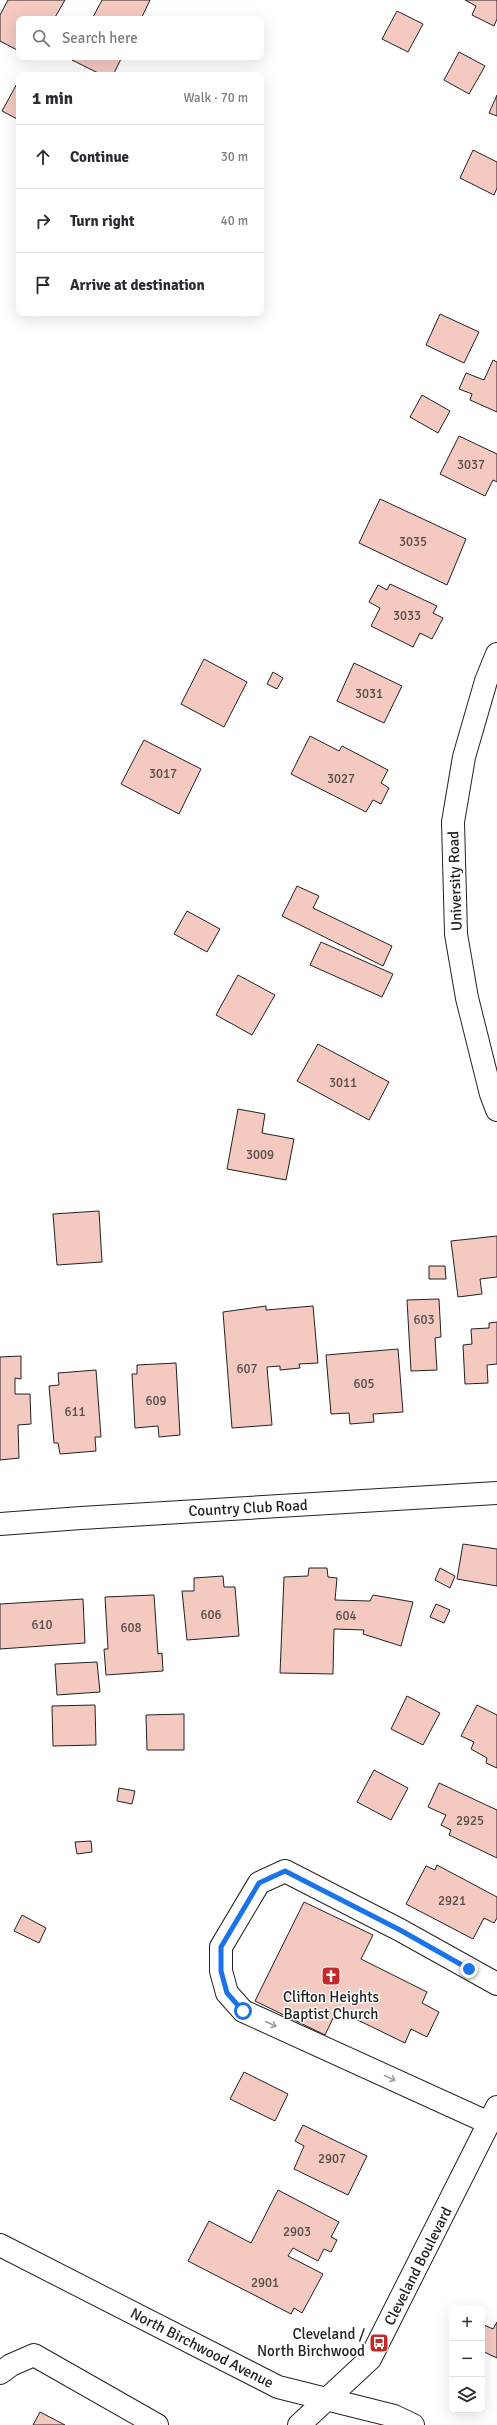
<!DOCTYPE html>
<html lang="en">
<head>
<meta charset="utf-8">
<style>
	body { margin:0; font-family:Signika,sans-serif; background:#f7f7f7; color:#2b2b33 }
	.controls { position:absolute; right:12px; bottom:12px; display:grid; overflow:hidden; border-radius:8px; box-shadow:0 4px 16px #0002 }
	.controls button { width:36px; height:36px; display:grid; place-items:center; padding:0; border:0; border-bottom:1px solid #e1e1e2; background:#fff; color:#2b2b33; font:20px sans-serif }
	.stop { position:absolute; width:12px; height:12px; margin:-9px; border:3px solid #1a73e8; border-radius:50%; background:#fff }
	.stop.end { background:#1a73e8; border-color:#fff; box-shadow:0 1px 4px #0008 }
	.list { margin:0; padding:0; list-style:none }
	h2 { display:flex; justify-content:space-between; align-items:center; height:52px; margin:0; padding:0 16px; font-size:17px }
	h2 small { font-size:13px; font-weight:400; color:#7c7c81 }
	.list li { display:grid; grid-template-columns:26px 1fr auto; gap:12px; align-items:center; box-sizing:border-box; height:64px; padding:0 16px; border-top:1px solid #e1e1e2 }
	.list b { display:block; font-size:15px; white-space:nowrap }
	.list em { font-size:13px; font-style:normal; color:#7c7c81 }
	.icon { flex:none; width:22px; height:22px; fill:none; stroke:currentColor; stroke-width:2; stroke-linecap:round; stroke-linejoin:round }
	.map { position:relative; flex:none; width:497px; height:2425px; overflow:hidden }
	.search { position:absolute; background:#fff; box-shadow:0 4px 16px #0002; left:16px; top:16px; width:248px; height:44px; display:flex; align-items:center; gap:10px; box-sizing:border-box; padding:0 14px; border-radius:8px; color:#7c7c81; font-size:15px }
	.panel { position:absolute; background:#fff; box-shadow:0 4px 16px #0002; left:16px; top:72px; width:248px; height:244px; border-radius:8px }
	.map>svg:first-child { display:block }
	.building { fill:#f3c9c0; stroke:#222 }
	.lines { fill:none; stroke-linecap:round; stroke-linejoin:round }
	.minor-casing { stroke:#222; stroke-width:24 }
	.minor { stroke:#fff; stroke-width:22 }
	.oneway { stroke:#9c9c9c }
	.route { stroke:#1a73e8; stroke-width:5 }
	.labels { text-anchor:middle; stroke-width:3; stroke-linejoin:round; paint-order:stroke }
	.number-label { font-size:13px; fill:#564c4a }
	.street-label { font-size:15px; fill:#222; stroke:#fff }
	.poi-label { font-size:15px; fill:#222; stroke:#fff }
</style>
</head>
<body>
<div class="map">
<svg width="497" height="2425" viewBox="0 0 497 2425">
	<rect width="100%" height="100%" fill="#fff"/>
	<path class="building" d="M 8,0 L 65,0 L 54,19 L 19,19 L 19,51 L 0,41 L 0,15 Z
		M 102,0 L 150,0 L 141,19 L 92,19 Z
		M 465,0 L 497,0 L 497,19 L 494,26 L 472,15 L 476,6 Z
		M 397,11 L 423,24 L 408,52 L 382,39 Z
		M 459,52 L 485,66 L 469,94 L 444,80 Z
		M 73,57 L 122,57 L 113,75 L 102,75 L 72,60 Z
		M 19,80 L 19,120 L 2,111 Z
		M 497,95 L 497,116 L 489,113 Z
		M 473,150 L 497,162 L 497,188 L 494,195 L 460,178 Z
		M 440,314 L 479,332 L 464,363 L 426,345 Z
		M 493,360 L 497,362 L 497,412 L 470,400 L 472,394 L 459,389 L 466,373 L 484,380 Z
		M 422,395 L 450,411 L 438,433 L 410,417 Z
		M 459,436 L 497,454 L 497,482 L 493,480 L 485,496 L 440,474 Z
		M 380,499 L 466,539 L 447,585 L 359,543 Z
		M 390,584 L 437,606 L 433,613 L 443,618 L 432,639 L 420,633 L 413,647 L 371,626 L 380,608 L 369,602 L 378,585 L 387,590 Z
		M 204,659 L 247,682 L 224,727 L 181,704 Z
		M 354,663 L 402,686 L 384,723 L 337,701 Z
		M 273,672 L 283,678 L 277,689 L 267,684 Z
		M 310,736 L 339,751 L 342,746 L 388,770 L 381,783 L 389,788 L 381,804 L 373,800 L 366,812 L 291,774 Z
		M 144,740 L 201,769 L 179,814 L 121,784 Z
		M 297,886 L 319,896 L 313,908 L 392,946 L 383,966 L 282,916 Z
		M 187,911 L 220,929 L 207,952 L 174,934 Z
		M 321,942 L 393,974 L 382,997 L 310,965 Z
		M 238,975 L 275,995 L 252,1035 L 216,1015 Z
		M 318,1044 L 389,1082 L 369,1120 L 297,1081 Z
		M 238,1109 L 265,1114 L 262,1133 L 294,1139 L 286,1180 L 227,1169 Z
		M 99,1211 L 102,1262 L 57,1265 L 53,1214 Z
		M 497,1236 L 497,1277 L 480,1279 L 482,1294 L 458,1297 L 451,1241 Z
		M 429,1266 L 445,1266 L 446,1279 L 429,1279 Z
		M 439,1299 L 441,1337 L 435,1338 L 437,1370 L 411,1371 L 407,1300 Z
		M 266,1306 L 266,1310 L 313,1306 L 318,1363 L 299,1364 L 300,1368 L 280,1370 L 280,1366 L 267,1367 L 272,1425 L 232,1428 L 223,1312 Z
		M 497,1322 L 497,1364 L 487,1365 L 488,1383 L 465,1384 L 463,1345 L 472,1344 L 471,1329 L 489,1328 L 489,1323 Z
		M 398,1349 L 403,1412 L 373,1414 L 374,1422 L 350,1424 L 349,1413 L 331,1414 L 326,1355 Z
		M 21,1356 L 21,1379 L 15,1378 L 15,1394 L 30,1394 L 31,1424 L 18,1425 L 19,1458 L 0,1460 L 0,1357 Z
		M 176,1363 L 180,1435 L 159,1437 L 158,1426 L 135,1428 L 132,1374 L 137,1374 L 137,1365 Z
		M 96,1370 L 101,1437 L 95,1437 L 96,1451 L 60,1454 L 58,1443 L 54,1443 L 49,1386 L 59,1385 L 58,1373 Z
		M 463,1544 L 497,1549 L 497,1586 L 457,1579 Z
		M 309,1568 L 327,1568 L 328,1577 L 337,1578 L 335,1600 L 370,1601 L 373,1595 L 413,1602 L 401,1646 L 363,1634 L 364,1630 L 334,1629 L 333,1674 L 280,1673 L 284,1577 L 308,1576 Z
		M 440,1568 L 455,1576 L 450,1588 L 435,1580 Z
		M 223,1576 L 224,1587 L 235,1587 L 239,1636 L 187,1640 L 182,1591 L 194,1591 L 194,1578 Z
		M 154,1595 L 158,1654 L 162,1653 L 163,1671 L 106,1675 L 104,1649 L 108,1649 L 105,1597 Z
		M 83,1599 L 85,1643 L 0,1649 L 0,1604 Z
		M 436,1604 L 450,1610 L 444,1623 L 430,1617 Z
		M 97,1662 L 100,1692 L 57,1695 L 55,1664 Z
		M 407,1696 L 440,1713 L 423,1745 L 391,1729 Z
		M 95,1705 L 96,1745 L 53,1746 L 52,1706 Z
		M 477,1705 L 497,1715 L 497,1768 L 486,1763 L 487,1758 L 471,1749 L 474,1742 L 461,1736 Z
		M 184,1714 L 184,1750 L 147,1750 L 146,1715 Z
		M 374,1770 L 408,1788 L 391,1820 L 357,1802 Z
		M 439,1783 L 497,1810 L 497,1858 L 449,1835 L 451,1830 L 441,1825 L 446,1815 L 428,1807 Z
		M 119,1788 L 135,1791 L 132,1804 L 117,1801 Z
		M 91,1841 L 92,1852 L 77,1854 L 75,1842 Z
		M 437,1865 L 497,1897 L 497,1918 L 494,1923 L 484,1918 L 473,1939 L 406,1904 L 426,1866 L 435,1870 Z
		M 304,1902 L 373,1935 L 361,1959 L 427,1992 L 422,2003 L 439,2012 L 427,2037 L 411,2029 L 405,2043 L 337,2010 L 325,2035 L 255,2001 Z
		M 22,1915 L 46,1928 L 39,1943 L 14,1931 Z
		M 244,2072 L 288,2094 L 275,2121 L 230,2099 Z
		M 303,2125 L 367,2156 L 348,2195 L 294,2169 L 304,2146 L 295,2141 Z
		M 278,2190 L 339,2222 L 331,2237 L 337,2240 L 331,2252 L 324,2249 L 318,2261 L 293,2248 L 288,2256 L 323,2274 L 302,2313 L 294,2308 L 291,2314 L 188,2261 L 209,2221 L 251,2243 Z
		M 497,2322 L 497,2358 L 482,2351 L 482,2329 L 484,2325 L 493,2329 Z
		M 40,2412 L 65,2425 L 33,2425 Z"/>
	<g class="lines">
		<g class="minor-casing">
			<path id="minor" d="M 497,654 L 486,681 L 464,757 L 453,822 L 456,934 L 467,998 L 491,1094 L 497,1110
				M 0,1524 L 81,1518 L 497,1493
				M 489,2123 L 243,2011 L 227,1993 L 221,1971 L 221,1947 L 259,1883 L 285,1871 L 400,1930 L 497,1984
				M 0,2245 L 278,2387 L 394,2416 L 413,2425
				M 0,2373 L 11,2365 L 34,2355 L 157,2425
				M 299,2425 L 370,2359 L 497,2107"/>
		</g>
		<use href="#minor" class="minor"/>
	</g>
	<defs><path id="oneway-shaft" d="M-6 0H5M1.5-3L5.5 0L1.5 3" fill="none" stroke-width="1.6" stroke-linecap="round" stroke-linejoin="round"/></defs>
	<g class="oneway">
		<use href="#oneway-shaft" transform="translate(271 2024) rotate(25)"/>
		<use href="#oneway-shaft" transform="translate(390 2078) rotate(25)"/>
	</g>
	<g class="lines">
		<path class="route" d="M 243,2011 L 227,1993 L 221,1971 L 221,1947 L 259,1883 L 285,1871 L 400,1930 L 469,1969"/>
	</g>
	<defs>
		<g id="church-square" transform="scale(1)"><rect x="-9" y="-9" width="18" height="18" rx="4" fill="#c62828" stroke="#fff"/><path d="M-1.2-6h2.4v3.5h3.3v2.4h-3.3V6h-2.4V-.1h-3.3v-2.4h3.3Z" fill="#fff"/></g>
		<g id="bus-square" transform="scale(1)"><rect x="-9" y="-9" width="18" height="18" rx="4" fill="#c62828" stroke="#fff"/><path d="M-5-6H5V4H4V6H2V4H-2V6H-4V4H-5ZM-3.5-4V0h7V-4ZM-3.5 1.2v1.5H-2V1.2ZM2 1.2v1.5H3.5V1.2Z" fill="#fff"/></g>
	</defs>
	<g fill-rule="evenodd">
		<use href="#church-square" x="331" y="1976"/>
		<use href="#bus-square" x="379" y="2343"/>
	</g>
	<g class="labels">
		<g class="number-label">
			<text x="471" y="469">3037</text>
			<text x="413" y="546">3035</text>
			<text x="407" y="620">3033</text>
			<text x="369" y="698">3031</text>
			<text x="163" y="778">3017</text>
			<text x="341" y="783">3027</text>
			<text x="343" y="1087">3011</text>
			<text x="260" y="1159">3009</text>
			<text x="424" y="1324">603</text>
			<text x="247" y="1373">607</text>
			<text x="364" y="1388">605</text>
			<text x="156" y="1405">609</text>
			<text x="75" y="1416">611</text>
			<text x="211" y="1619">606</text>
			<text x="346" y="1620">604</text>
			<text x="42" y="1629">610</text>
			<text x="131" y="1632">608</text>
			<text x="470" y="1825">2925</text>
			<text x="452" y="1905">2921</text>
			<text x="332" y="2163">2907</text>
			<text x="297" y="2236">2903</text>
			<text x="265" y="2287">2901</text>
		</g>
		<g class="street-label">
			<text transform="translate(455 881) rotate(-92)" y="5">University Road</text>
			<text transform="translate(248 1508) rotate(-3)" y="5">Country Club Road</text>
			<text transform="translate(418 2266) rotate(-63)" y="5">Cleveland Boulevard</text>
			<text transform="translate(202 2348) rotate(27)" y="5">North Birchwood Avenue</text>
		</g>
		<g class="poi-label">
			<text x="331" y="2002">Clifton Heights<tspan x="331" dy="17">Baptist Church</tspan></text>
			<text x="365" y="2339" text-anchor="end">Cleveland /<tspan x="365" dy="17">North Birchwood</tspan></text>
		</g>
	</g>
</svg>
<div class="controls">
<button>+</button>
<button>−</button>
<button><svg class="icon" aria-label="layers" viewBox="0 0 24 24"><path d="M12 4l9 5-9 5-9-5zM3 14l9 5 9-5"/></svg></button>
</div>
<div class="stop" style="left:243px;top:2011px"></div>
<div class="stop end" style="left:469px;top:1969px"></div>
<div class="search"><svg class="icon" aria-label="search" viewBox="0 0 24 24"><circle cx="10" cy="10" r="6"/><path d="M15 15l6 6"/></svg>Search here</div>
<section class="panel">
<h2>1 min<small>Walk · 70 m</small></h2>
<ul class="list">
<li><svg class="icon" aria-label="ahead" viewBox="0 0 24 24"><path d="M12 20V5M6 11l6-6 6 6"/></svg><div><b>Continue</b></div><em>30 m</em></li>
<li><svg class="icon" aria-label="right" viewBox="0 0 24 24"><path d="M7 20v-9h11M14 6l5 5-5 5"/></svg><div><b>Turn right</b></div><em>40 m</em></li>
<li><svg class="icon" aria-label="arrive" viewBox="0 0 24 24"><path d="M6 21V4h12l-3 4 3 4H6"/></svg><div><b>Arrive at destination</b></div></li>
</ul>
</section>
</div>
</body>
</html>
